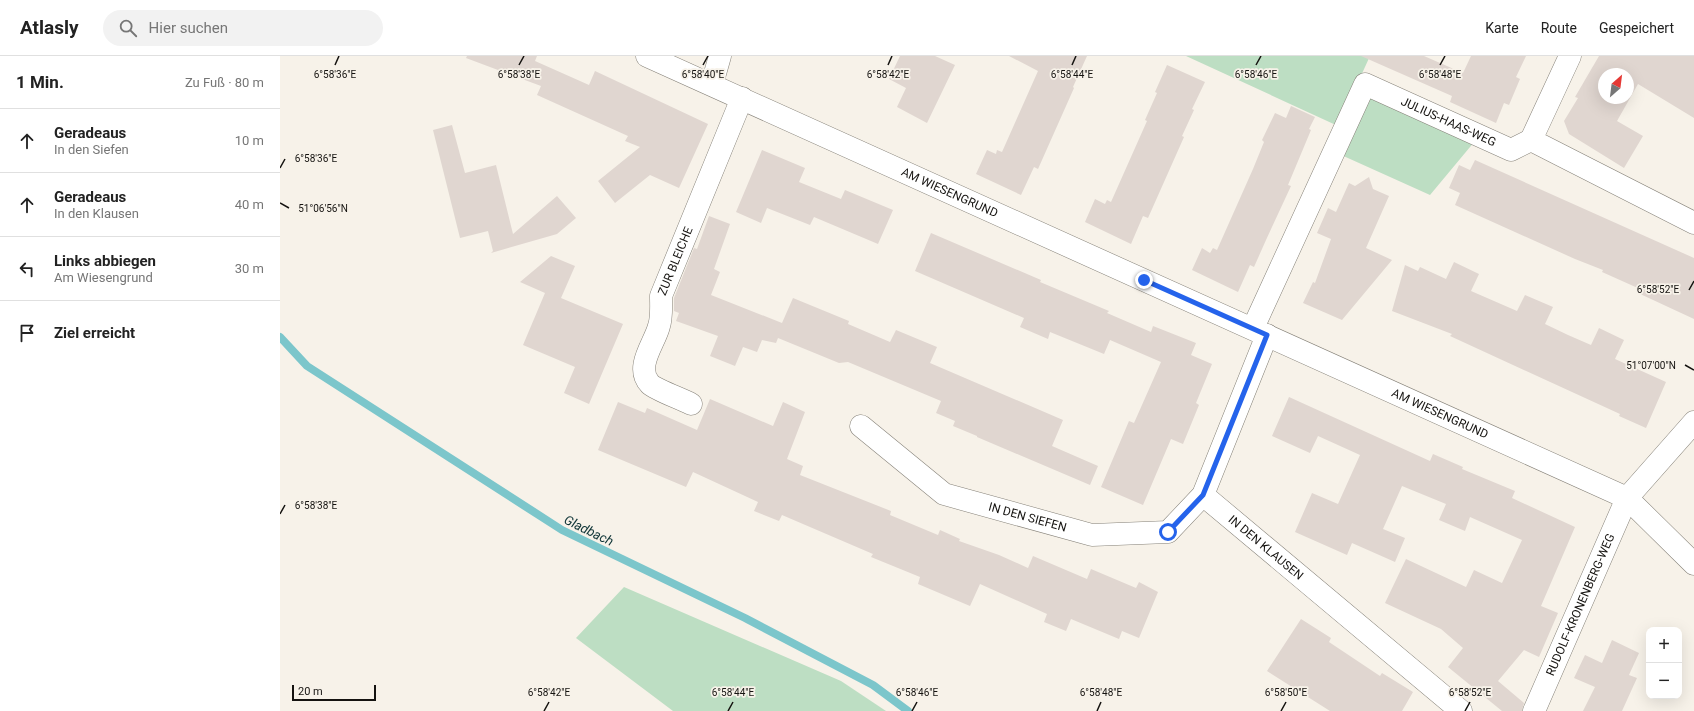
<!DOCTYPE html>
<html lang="de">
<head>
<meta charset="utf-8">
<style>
	body { margin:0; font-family:Roboto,sans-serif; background:#f2f2f2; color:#222 }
	.controls { position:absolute; right:12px; bottom:12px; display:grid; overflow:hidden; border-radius:8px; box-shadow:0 4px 16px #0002 }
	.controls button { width:36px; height:36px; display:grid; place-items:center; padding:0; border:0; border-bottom:1px solid #e0e0e0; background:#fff; color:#222; font:20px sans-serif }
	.compass { position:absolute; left:1318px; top:12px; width:36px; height:36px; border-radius:50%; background:#fff; box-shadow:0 4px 16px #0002; rotate:28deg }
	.scale { position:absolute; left:12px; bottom:10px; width:84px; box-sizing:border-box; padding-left:4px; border:2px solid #151310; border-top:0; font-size:11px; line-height:14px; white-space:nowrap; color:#151310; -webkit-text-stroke:3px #f7f2e9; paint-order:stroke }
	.stop { position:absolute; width:12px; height:12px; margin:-9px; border:3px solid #2563eb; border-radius:50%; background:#fff }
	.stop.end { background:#2563eb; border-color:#fff; box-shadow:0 1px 4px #0008 }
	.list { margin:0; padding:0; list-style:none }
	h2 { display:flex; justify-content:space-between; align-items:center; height:52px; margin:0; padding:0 16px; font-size:17px }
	h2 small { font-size:13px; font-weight:400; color:#767676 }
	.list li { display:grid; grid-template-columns:26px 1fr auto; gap:12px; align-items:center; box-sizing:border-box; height:64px; padding:0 16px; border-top:1px solid #e0e0e0 }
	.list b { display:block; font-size:15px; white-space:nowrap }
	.list p { margin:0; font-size:13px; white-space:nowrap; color:#767676 }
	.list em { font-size:13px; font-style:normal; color:#767676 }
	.icon { flex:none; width:22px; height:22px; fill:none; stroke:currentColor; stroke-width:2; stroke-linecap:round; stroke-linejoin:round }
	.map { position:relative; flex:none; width:1414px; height:655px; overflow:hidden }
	header { display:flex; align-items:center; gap:24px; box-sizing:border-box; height:56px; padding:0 20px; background:#fff; border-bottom:1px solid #e0e0e0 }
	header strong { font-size:19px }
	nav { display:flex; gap:22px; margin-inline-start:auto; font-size:14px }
	.search { width:280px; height:36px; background:#f2f2f2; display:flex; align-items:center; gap:10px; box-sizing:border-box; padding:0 14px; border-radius:22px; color:#767676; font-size:15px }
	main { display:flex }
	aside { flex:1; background:#fff }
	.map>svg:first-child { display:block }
	.green { fill:#bddec3 }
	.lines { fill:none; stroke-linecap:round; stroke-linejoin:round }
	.stream { stroke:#7cc6cb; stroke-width:8 }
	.building { fill:#e0d6d0; fill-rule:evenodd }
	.minor-casing { stroke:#868279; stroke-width:23 }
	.minor { stroke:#fff; stroke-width:22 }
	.route { stroke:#2563eb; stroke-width:5 }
	.ticks { fill:none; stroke:#151310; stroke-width:1.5 }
	.labels { text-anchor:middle; stroke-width:3.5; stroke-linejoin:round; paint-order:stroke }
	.street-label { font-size:12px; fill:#151310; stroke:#f7f2e9 }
	.water-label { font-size:13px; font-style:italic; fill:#0c3234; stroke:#f7f2e9 }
	.ticks-label { font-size:10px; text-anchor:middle; fill:#151310; stroke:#f7f2e9; stroke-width:3.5; stroke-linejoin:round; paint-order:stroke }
</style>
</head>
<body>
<header>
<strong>Atlasly</strong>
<div class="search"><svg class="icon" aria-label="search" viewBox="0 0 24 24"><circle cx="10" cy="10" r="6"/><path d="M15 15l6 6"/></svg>Hier suchen</div>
<nav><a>Karte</a><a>Route</a><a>Gespeichert</a></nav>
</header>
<main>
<aside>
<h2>1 Min.<small>Zu Fuß · 80 m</small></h2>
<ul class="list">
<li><svg class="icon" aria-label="ahead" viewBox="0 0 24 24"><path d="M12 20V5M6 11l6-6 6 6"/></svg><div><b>Geradeaus</b><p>In den Siefen</p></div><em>10 m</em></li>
<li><svg class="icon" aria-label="ahead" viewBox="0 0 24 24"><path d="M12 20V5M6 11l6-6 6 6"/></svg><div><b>Geradeaus</b><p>In den Klausen</p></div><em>40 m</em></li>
<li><svg class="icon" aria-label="left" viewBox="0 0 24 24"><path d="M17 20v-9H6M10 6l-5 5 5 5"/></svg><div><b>Links abbiegen</b><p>Am Wiesengrund</p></div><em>30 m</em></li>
<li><svg class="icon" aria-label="arrive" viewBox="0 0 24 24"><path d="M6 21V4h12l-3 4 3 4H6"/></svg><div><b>Ziel erreicht</b></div></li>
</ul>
</aside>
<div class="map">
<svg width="1414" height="655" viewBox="0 0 1414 655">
	<rect width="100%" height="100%" fill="#f7f2e9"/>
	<path class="green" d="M 906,0 L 1090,0 L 1058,70 Z
		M 1088,37 L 1195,85 L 1150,139 L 1059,98 Z
		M 344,531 L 561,625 L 606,655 L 393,655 L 296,582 Z"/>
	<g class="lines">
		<path class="stream" d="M 0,281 L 27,310 L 282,474 L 465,562 L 593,629 L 628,655"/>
	</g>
	<path class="building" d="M 187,0 L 257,0 L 255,5 L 309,29 L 315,15 L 428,68 L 399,132 L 370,119 L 335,147 L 318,125 L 360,91 L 345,85 L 348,80 L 257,39 L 261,30 L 186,2 Z
		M 620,0 L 655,0 L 675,9 L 647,67 L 617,51 L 626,32 L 609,23 Z
		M 729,0 L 807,0 L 793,31 L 794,32 L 758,113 L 754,111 L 741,139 L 696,118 L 707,94 L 716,98 L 717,94 L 722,96 L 758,15 Z
		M 1081,0 L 1144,0 L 1183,17 L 1191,0 L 1246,0 L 1236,21 L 1240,23 L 1229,49 L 1224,47 L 1216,67 L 1170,46 L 1172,40 Z
		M 1319,0 L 1414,0 L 1414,62 L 1358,28 L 1337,65 L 1363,80 L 1344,112 L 1289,78 L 1284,65 L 1298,42 L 1295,41 ZM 1324,18 L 1348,18 L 1348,42 L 1324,42 Z
		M 887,9 L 925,26 L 912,53 L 914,54 L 902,80 L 904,81 L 868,162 L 863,160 L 851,188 L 805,166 L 815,143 L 825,148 L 827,144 L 831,146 L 867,65 L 865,64 L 877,37 L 875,36 Z
		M 1011,50 L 1035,61 L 1029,73 L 1031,74 L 1008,129 L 1011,130 L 986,184 L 974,211 L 970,209 L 958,236 L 912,214 L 922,192 L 930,197 L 933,192 L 937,194 L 973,113 L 984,86 L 982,84 L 995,57 L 1006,62 Z
		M 172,69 L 185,117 L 216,109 L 233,178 L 277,140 L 296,162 L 277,178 L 211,197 L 213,195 L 208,175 L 180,182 L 153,74 Z
		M 482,94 L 525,112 L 519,126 L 561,143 L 565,134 L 613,154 L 598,188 L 534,161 L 530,169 L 487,152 L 481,167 L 456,156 Z
		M 1195,104 L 1414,202 L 1414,263 L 1358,237 L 1360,233 L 1322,216 L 1323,214 L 1295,203 L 1175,149 L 1180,137 L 1169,132 L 1179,109 L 1190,114 Z
		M 1089,121 L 1093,133 L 1109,140 L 1086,192 L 1112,204 L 1062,264 L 1023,247 L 1033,226 L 1035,227 L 1051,183 L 1037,177 L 1048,152 L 1056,156 L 1069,127 L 1075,130 Z
		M 429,160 L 450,168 L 434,213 L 440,216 L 431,239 L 502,267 L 513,242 L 569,265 L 568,268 L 610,286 L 616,274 L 657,291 L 650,307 L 783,364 L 772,390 L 818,410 L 810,429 L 697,381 L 697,380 L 673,370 L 675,365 L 656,357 L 661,345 L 568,306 L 559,307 L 498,282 L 496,287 L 482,284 L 477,296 L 463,291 L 455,310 L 430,300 L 438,280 L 396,265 L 399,257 L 394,255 L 394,242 L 414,192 L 417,193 Z
		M 651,177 L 761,224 L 760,226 L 829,255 L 827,257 L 871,276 L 873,270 L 916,287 L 911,299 L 932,308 L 916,347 L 919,349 L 903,388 L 891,383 L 863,449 L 821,431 L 849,365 L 854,367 L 881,306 L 830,284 L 824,298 L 770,276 L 768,283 L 740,271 L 744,262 L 635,215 Z
		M 271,200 L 295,210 L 281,242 L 343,268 L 309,348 L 284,337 L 295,311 L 243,289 L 265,237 L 240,226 Z
		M 1174,206 L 1199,218 L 1191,235 L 1237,255 L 1245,239 L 1273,251 L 1265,268 L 1288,279 L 1311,289 L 1319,272 L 1344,284 L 1335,303 L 1386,326 L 1366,372 L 1339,360 L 1340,358 L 1316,347 L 1170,280 L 1172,278 L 1112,255 L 1125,209 L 1138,215 L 1140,211 L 1166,223 Z
		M 1009,341 L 1150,405 L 1153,398 L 1183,411 L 1182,413 L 1235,435 L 1232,442 L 1295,471 L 1261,550 L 1278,557 L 1259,601 L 1244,594 L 1218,625 L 1244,647 L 1242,655 L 1222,655 L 1168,611 L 1183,592 L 1161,573 L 1105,547 L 1126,503 L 1186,531 L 1194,514 L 1222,527 L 1242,484 L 1190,461 L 1185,475 L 1159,464 L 1166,448 L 1122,430 L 1103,473 L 1125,482 L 1115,506 L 1072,487 L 1067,499 L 1015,476 L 1032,437 L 1058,448 L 1080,399 L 1038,380 L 1030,397 L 992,380 Z
		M 430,343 L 493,370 L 503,346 L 525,356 L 507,403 L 523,410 L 520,419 L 611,455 L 610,459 L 658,479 L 660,474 L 680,483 L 679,485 L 719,499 L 748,512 L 753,500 L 807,523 L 811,513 L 856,532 L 859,526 L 878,536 L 859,582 L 842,575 L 839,583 L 791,563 L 786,575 L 764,566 L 767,558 L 700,528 L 690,550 L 638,528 L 640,521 L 591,501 L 593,498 L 502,459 L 499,465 L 474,455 L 478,446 L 413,416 L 406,431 L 318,394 L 338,346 L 365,357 L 367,352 L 417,374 Z
		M 1021,563 L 1051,582 L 1049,586 L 1100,620 L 1102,617 L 1133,636 L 1122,655 L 1050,655 L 987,615 Z
		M 1332,584 L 1359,597 L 1349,619 L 1357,622 L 1342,655 L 1303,655 L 1315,631 L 1294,622 L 1305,599 L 1322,607 Z"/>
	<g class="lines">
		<g class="minor-casing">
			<g id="minor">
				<path id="s1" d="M 367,0 L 1347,442 L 1414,508"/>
				<path d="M 1290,0 L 1251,84 L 1414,167"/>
				<path d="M 432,28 L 440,0"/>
				<path id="s2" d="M 973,272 L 1085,28 L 1231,94 L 1251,84"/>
				<path id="s3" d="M 411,348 C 402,343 376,334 370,328 C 354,311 375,287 379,270 C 382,261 381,250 381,240 L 462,42"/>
				<path id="s4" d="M 581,370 L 664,438 L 812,479 L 888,476 L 923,439 L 987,279"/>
				<path id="s5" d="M 923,439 L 1181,655"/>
				<path id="s6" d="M 1254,655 L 1347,442 L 1414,366"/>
			</g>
		</g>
		<use href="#minor" class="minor"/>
	</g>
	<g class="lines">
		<path class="route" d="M 864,224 L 987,279 L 923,439 L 888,476"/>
	</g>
	<path class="ticks" d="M 55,9 L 59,0M 239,9 L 244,0M 423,9 L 428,0M 608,9 L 612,0M 792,9 L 796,0M 976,9 L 981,0M 1160,9 L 1165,0M 0,112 L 5,103M 0,147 L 9,152M 1409,234 L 1414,225M 1405,309 L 1414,314M 0,458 L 5,449M 264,655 L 269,646M 448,655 L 453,646M 632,655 L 637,646M 817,655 L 821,646M 1001,655 L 1006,646M 1185,655 L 1190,646"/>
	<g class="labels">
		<g class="street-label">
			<text dy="4" stroke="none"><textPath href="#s2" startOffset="360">JULIUS-HAAS-WEG</textPath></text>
			<text dy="4" stroke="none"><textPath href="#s1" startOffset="332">AM WIESENGRUND</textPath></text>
			<text dy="4" stroke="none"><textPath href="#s3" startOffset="176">ZUR BLEICHE</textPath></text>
			<text dy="4" stroke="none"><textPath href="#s1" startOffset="870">AM WIESENGRUND</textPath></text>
			<text dy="4" stroke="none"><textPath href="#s4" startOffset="194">IN DEN SIEFEN</textPath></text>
			<text dy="4" stroke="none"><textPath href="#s5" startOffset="82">IN DEN KLAUSEN</textPath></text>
			<text dy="4" stroke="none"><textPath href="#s6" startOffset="116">RUDOLF-KRONENBERG-WEG</textPath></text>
		</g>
		<g class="water-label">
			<text transform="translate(309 474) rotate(26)" y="5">Gladbach</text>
		</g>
	</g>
	<g class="ticks-label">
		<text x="55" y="22">6°58'36"E</text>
		<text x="239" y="22">6°58'38"E</text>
		<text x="423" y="22">6°58'40"E</text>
		<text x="608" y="22">6°58'42"E</text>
		<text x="976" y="22">6°58'46"E</text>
		<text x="792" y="22">6°58'44"E</text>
		<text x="1160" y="22">6°58'48"E</text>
		<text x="36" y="106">6°58'36"E</text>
		<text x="43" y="156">51°06'56"N</text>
		<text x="1378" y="237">6°58'52"E</text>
		<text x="1371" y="313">51°07'00"N</text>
		<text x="36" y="453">6°58'38"E</text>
		<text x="269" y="640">6°58'42"E</text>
		<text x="453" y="640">6°58'44"E</text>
		<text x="637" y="640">6°58'46"E</text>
		<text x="821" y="640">6°58'48"E</text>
		<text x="1006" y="640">6°58'50"E</text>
		<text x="1190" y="640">6°58'52"E</text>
	</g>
</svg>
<div class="controls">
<button>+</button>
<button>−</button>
</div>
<svg class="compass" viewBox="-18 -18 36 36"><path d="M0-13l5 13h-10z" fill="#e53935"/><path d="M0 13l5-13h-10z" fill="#767676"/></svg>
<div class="scale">20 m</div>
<div class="stop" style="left:888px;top:476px"></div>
<div class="stop end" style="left:864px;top:224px"></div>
</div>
</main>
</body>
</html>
